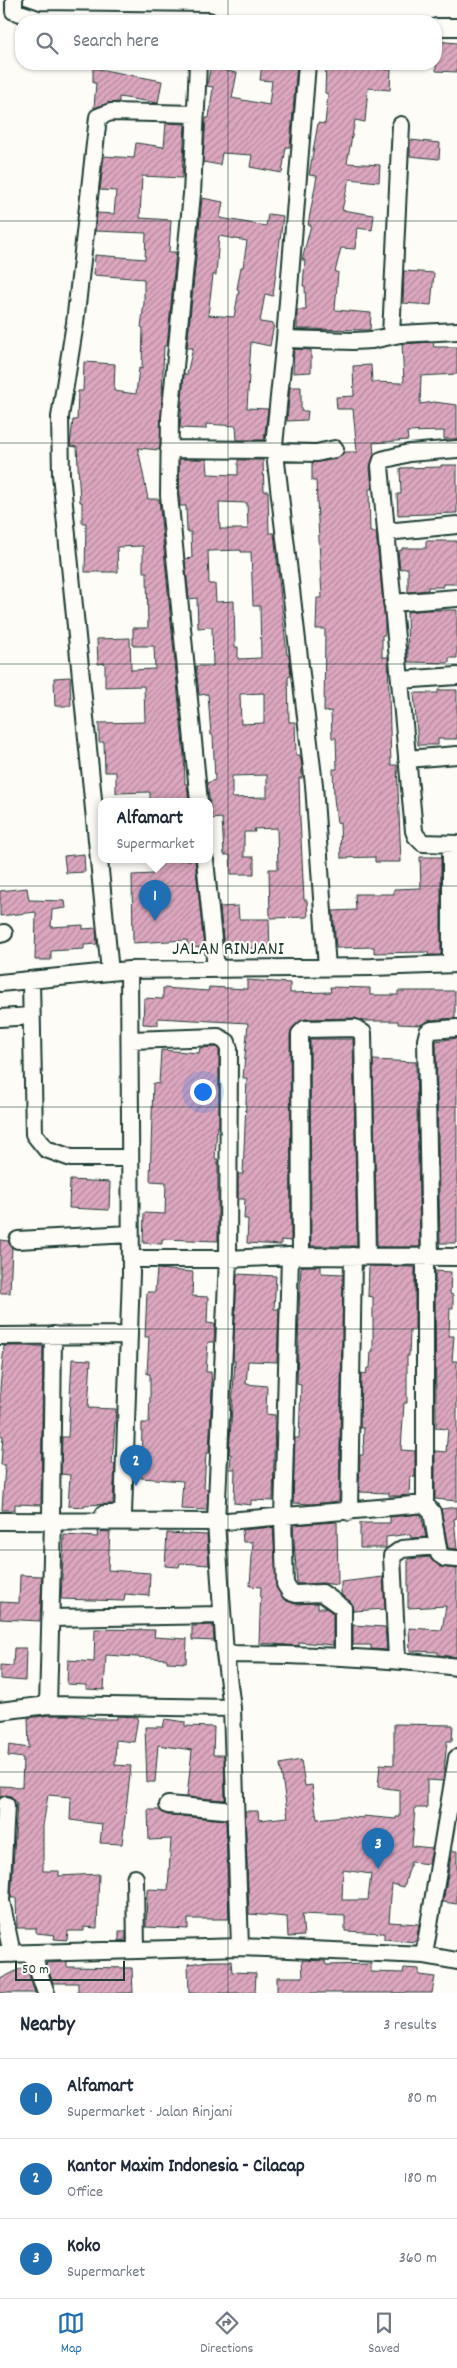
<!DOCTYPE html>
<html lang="en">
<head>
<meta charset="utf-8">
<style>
	body { margin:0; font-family:Dekko,sans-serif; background:#f2f2f3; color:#1f2937 }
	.scale { position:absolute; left:15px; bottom:12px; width:110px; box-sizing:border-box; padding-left:5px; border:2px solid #1f3d34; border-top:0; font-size:14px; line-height:18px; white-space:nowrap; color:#1f3d34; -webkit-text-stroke:4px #fdfcf7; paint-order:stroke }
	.you { position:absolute; left:202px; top:1091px; width:18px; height:18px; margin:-12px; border:4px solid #fff; border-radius:50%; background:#1a73e8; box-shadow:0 0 0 8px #1a73e833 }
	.badge { display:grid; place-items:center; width:32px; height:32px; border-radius:50%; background:#1f6fb2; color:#fff; font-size:16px; font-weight:700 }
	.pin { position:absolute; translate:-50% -41px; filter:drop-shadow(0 1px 2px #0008) }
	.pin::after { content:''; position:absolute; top:26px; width:18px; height:15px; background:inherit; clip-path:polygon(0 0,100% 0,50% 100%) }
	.popup { position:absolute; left:98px; top:798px; width:115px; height:65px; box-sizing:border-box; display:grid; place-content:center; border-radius:10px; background:#fff; filter:drop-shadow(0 1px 4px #0005); font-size:16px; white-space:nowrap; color:#747a83 }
	.popup b { font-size:19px; color:#1f2937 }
	.popup::after { content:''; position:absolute; left:50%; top:100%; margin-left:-10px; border:10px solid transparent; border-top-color:#fff }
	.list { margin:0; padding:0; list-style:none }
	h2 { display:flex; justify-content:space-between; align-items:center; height:65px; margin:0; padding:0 20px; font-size:21px }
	h2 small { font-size:16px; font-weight:400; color:#747a83 }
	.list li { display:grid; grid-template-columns:32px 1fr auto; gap:15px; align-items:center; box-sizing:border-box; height:80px; padding:0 20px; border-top:1px solid #e0e1e3 }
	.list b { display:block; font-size:19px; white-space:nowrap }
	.list p { margin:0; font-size:16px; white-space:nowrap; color:#747a83 }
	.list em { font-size:16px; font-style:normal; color:#747a83 }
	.icon { flex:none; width:28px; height:28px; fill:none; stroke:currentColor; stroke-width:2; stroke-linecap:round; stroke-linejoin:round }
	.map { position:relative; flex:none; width:457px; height:1993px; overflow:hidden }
	.search { position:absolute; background:#fff; box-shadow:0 1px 4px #0004; left:15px; right:15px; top:15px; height:55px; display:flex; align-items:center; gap:12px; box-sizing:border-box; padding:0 18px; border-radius:20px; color:#747a83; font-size:19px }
	.sheet { height:305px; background:#fff }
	nav { display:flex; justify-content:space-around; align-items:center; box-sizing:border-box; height:70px; border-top:1px solid #e0e1e3; background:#fff; font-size:14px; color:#747a83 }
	nav a { display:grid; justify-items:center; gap:2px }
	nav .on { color:#1f6fb2 }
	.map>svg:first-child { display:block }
	.building { fill:url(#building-hatch); stroke:#1f3d34; fill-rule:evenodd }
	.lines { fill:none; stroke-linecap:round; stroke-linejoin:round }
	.minor-casing { stroke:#1f3d34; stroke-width:20 }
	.minor { stroke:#fdfcf7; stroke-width:16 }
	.grid { fill:none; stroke:#1f3d34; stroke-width:1; stroke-opacity:0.55 }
	.labels { text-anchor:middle; stroke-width:4.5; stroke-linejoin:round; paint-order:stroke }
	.street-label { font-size:20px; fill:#1f3d34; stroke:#fdfcf7 }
</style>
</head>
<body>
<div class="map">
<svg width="457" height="1993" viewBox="0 0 457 1993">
	<defs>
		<pattern id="building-hatch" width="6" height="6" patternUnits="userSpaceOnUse" patternTransform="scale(1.25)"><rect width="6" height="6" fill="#dca7bf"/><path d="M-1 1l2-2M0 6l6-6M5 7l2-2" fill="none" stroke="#b2899c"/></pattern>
	</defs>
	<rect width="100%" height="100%" fill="#fdfcf7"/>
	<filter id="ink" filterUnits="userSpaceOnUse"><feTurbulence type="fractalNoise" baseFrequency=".02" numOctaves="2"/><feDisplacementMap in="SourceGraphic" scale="10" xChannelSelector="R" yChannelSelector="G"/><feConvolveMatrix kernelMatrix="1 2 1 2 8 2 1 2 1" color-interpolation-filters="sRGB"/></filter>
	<g filter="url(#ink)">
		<path class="building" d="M 436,41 L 457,43 L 457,72 L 436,71 Z
			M 211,64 L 222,64 L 222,70 L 237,73 L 232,98 L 269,105 L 272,81 L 260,80 L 262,64 L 297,64 L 290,147 L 286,147 L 282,173 L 250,167 L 252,155 L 222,153 L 220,165 L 203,162 L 206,118 L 209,118 L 213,87 L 207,86 Z
			M 326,64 L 391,70 L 390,90 L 368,88 L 365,122 L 355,120 L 347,163 L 380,165 L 379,182 L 349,179 L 342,210 L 374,215 L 372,230 L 357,228 L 355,249 L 341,248 L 335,272 L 338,272 L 335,310 L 371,313 L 370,330 L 297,329 L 297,310 L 306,310 L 305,286 L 303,286 L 305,260 L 302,260 L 311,225 L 308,225 L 317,176 L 309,175 L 318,123 L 325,124 L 328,94 L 325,93 Z
			M 93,68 L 162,81 L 158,103 L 119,97 L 119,102 L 108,103 L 94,108 L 96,83 L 93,83 Z
			M 166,123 L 185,124 L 182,178 L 142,176 L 140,218 L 171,220 L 169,252 L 176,252 L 167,346 L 164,346 L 160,446 L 159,450 L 138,448 L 148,499 L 159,499 L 184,755 L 185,784 L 187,784 L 189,802 L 150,800 L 150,792 L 116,793 L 116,772 L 105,772 L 104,742 L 99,742 L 99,723 L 145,722 L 144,686 L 105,687 L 105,663 L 98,664 L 97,639 L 130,638 L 131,670 L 155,669 L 154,646 L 133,646 L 133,628 L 148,628 L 147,572 L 143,572 L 143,546 L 117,547 L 118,572 L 85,572 L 86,523 L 82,523 L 82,502 L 80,502 L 77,447 L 70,446 L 73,420 L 77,420 L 78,391 L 83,391 L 84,362 L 115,364 L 114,391 L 136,394 L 139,368 L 142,369 L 143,328 L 141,327 L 144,303 L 144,279 L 94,275 L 95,255 L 145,259 L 146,233 L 95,231 L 97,213 L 114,214 L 116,191 L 100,190 L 104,156 L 134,158 L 136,143 L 164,147 Z
			M 410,140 L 440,143 L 439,159 L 410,156 Z
			M 202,198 L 223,202 L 220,218 L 266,226 L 268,214 L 283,216 L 273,296 L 265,294 L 260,322 L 274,324 L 270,346 L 251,342 L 247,408 L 268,409 L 264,440 L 237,440 L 236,426 L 206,424 L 206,429 L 180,428 L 184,374 L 187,374 L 193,348 L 187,348 ZM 219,236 L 247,241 L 243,267 L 241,267 L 237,289 L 239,290 L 234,317 L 208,315 L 213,275 L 216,275 Z
			M 404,271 L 434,273 L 431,305 L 403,303 Z
			M 433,342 L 434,347 L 457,347 L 457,374 L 421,376 L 420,404 L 434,402 L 457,405 L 457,439 L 444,439 L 444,431 L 407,432 L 408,440 L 373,443 L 374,454 L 370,467 L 372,489 L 369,489 L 370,532 L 376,532 L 385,622 L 385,635 L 382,635 L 382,657 L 388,657 L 391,765 L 397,765 L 401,862 L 375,862 L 375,857 L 341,858 L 340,822 L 337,823 L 334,798 L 333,769 L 337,769 L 336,738 L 332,738 L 331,711 L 324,712 L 325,629 L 316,629 L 317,598 L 322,598 L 316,481 L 312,481 L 312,463 L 337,459 L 344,452 L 357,452 L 353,409 L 337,409 L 336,397 L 354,396 L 353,366 L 371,365 L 372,382 L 401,383 L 404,381 L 402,344 Z
			M 294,349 L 311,350 L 311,372 L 293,373 Z
			M 290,387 L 301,387 L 301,411 L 308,411 L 307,420 L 287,421 Z
			M 179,459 L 207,459 L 208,474 L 238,475 L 238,460 L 263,460 L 264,491 L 268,491 L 269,533 L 274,533 L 287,655 L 289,655 L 291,676 L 288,677 L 289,722 L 295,722 L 296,755 L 300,755 L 302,767 L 302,778 L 299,778 L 300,818 L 304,900 L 307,900 L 308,917 L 270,918 L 269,869 L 278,869 L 277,828 L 254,829 L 255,832 L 244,832 L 244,857 L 254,857 L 254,874 L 231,874 L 230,855 L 224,855 L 222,818 L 212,819 L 207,783 L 215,780 L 213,735 L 211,735 L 208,694 L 199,695 L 196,666 L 213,666 L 212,627 L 198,628 L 197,598 L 189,599 L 185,559 L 192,558 L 191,532 L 187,532 L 186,506 L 180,506 ZM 219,502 L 247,503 L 248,529 L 220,529 ZM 241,550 L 241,552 L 251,552 L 253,606 L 260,606 L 261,658 L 238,659 L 238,647 L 235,647 L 234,601 L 216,602 L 215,584 L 209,584 L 208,551 ZM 264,693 L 264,723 L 241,724 L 240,694 ZM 267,775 L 267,797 L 232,798 L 232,776 Z
			M 441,465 L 457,465 L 457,513 L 398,515 L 397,494 L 401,494 L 400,468 L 441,467 Z
			M 426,541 L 457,541 L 457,584 L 443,584 L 443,587 L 428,587 L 428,590 L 408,592 L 408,568 L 400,569 L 398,551 L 402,550 L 402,548 L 426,548 Z
			M 428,610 L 457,610 L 457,658 L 449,658 L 449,663 L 408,662 L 407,612 Z
			M 70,677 L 71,706 L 55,706 L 54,678 Z
			M 438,690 L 457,690 L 457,739 L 438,739 L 438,745 L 418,745 L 414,693 L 438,693 Z
			M 84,854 L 85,872 L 66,873 L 64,856 Z
			M 420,857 L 441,857 L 441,955 L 428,955 L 428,952 L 374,953 L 374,947 L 336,948 L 333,911 L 356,910 L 355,894 L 394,894 L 394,889 L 421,888 Z
			M 153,860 L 195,860 L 204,947 L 187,948 L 187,940 L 133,943 L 132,875 L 154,874 Z
			M 27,888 L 29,900 L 65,901 L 66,908 L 52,910 L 51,927 L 83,925 L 83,929 L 96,928 L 97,944 L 84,945 L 84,949 L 51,951 L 51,960 L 35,960 L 36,912 L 0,916 L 0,891 Z
			M 238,906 L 239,919 L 269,919 L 270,953 L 258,954 L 258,948 L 224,949 L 220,907 Z
			M 247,980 L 290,983 L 290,993 L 331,992 L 330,987 L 370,988 L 370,995 L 398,995 L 398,991 L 455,991 L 455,1018 L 431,1020 L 420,1025 L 398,1024 L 398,1021 L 363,1021 L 355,1018 L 305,1019 L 293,1027 L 290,1034 L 291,1241 L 281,1240 L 281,1245 L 247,1243 L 248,1219 L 244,1219 L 245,1199 L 238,1199 L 238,1174 L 243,1174 L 247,1078 L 243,1078 L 248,1023 L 158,1018 L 158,1025 L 143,1024 L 144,998 L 163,999 L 163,988 L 208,991 L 209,987 L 247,989 Z
			M 457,1038 L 457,1243 L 440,1243 L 436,1041 Z
			M 310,1039 L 353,1039 L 357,1246 L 311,1246 Z
			M 216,1047 L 219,1050 L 219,1127 L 217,1127 L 215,1159 L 218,1159 L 218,1241 L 162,1239 L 162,1244 L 143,1243 L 144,1213 L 165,1214 L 166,1182 L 150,1181 L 153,1083 L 159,1084 L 161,1050 L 199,1053 L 200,1048 Z
			M 373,1060 L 416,1062 L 420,1247 L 377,1247 Z
			M 70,1180 L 110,1182 L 109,1210 L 69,1208 Z
			M 0,1240 L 8,1241 L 12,1248 L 10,1293 L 0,1293 Z
			M 305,1266 L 321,1266 L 321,1273 L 343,1274 L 339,1501 L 312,1504 L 293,1503 L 295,1438 L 299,1438 L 301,1385 L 297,1384 L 299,1310 L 301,1267 Z
			M 369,1266 L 415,1267 L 415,1330 L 410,1330 L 409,1356 L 407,1356 L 407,1403 L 404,1403 L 401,1450 L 415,1451 L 415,1477 L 410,1476 L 409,1495 L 398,1496 L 389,1496 L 389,1493 L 359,1492 L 360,1455 L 363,1455 L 364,1428 L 360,1428 L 361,1373 L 366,1374 L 367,1368 L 370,1368 L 371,1351 L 373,1351 L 373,1297 L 368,1296 Z
			M 157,1269 L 193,1272 L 192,1296 L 208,1297 L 207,1323 L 215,1324 L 214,1342 L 208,1342 L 206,1372 L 211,1372 L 212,1390 L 209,1453 L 206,1453 L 204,1488 L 208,1489 L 207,1510 L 181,1509 L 183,1481 L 141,1478 L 142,1423 L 149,1423 L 150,1395 L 150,1374 L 147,1374 L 149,1337 L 145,1337 L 147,1292 L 155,1292 Z
			M 435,1271 L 451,1272 L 450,1294 L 453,1295 L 453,1308 L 450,1308 L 449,1336 L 454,1336 L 452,1361 L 457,1361 L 457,1501 L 435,1499 L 435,1451 L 446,1452 L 448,1429 L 436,1428 Z
			M 237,1274 L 276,1276 L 274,1309 L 279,1309 L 277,1362 L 248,1361 L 246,1384 L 267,1386 L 266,1414 L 275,1415 L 273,1501 L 251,1500 L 251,1505 L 234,1503 L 235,1469 L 230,1469 L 231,1454 L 229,1454 L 235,1361 L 233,1360 Z
			M 4,1346 L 43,1346 L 41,1505 L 15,1504 L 15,1510 L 2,1510 L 5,1465 L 1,1465 L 3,1436 L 0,1435 L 2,1407 L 0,1406 L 0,1388 Z
			M 72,1359 L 91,1360 L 88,1408 L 116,1409 L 112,1464 L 115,1464 L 113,1504 L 84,1505 L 84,1507 L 68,1506 L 70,1475 L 61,1474 L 62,1437 L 68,1437 Z
			M 457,1507 L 457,1518 L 454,1519 L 457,1549 L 448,1548 L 441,1509 Z
			M 421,1514 L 426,1537 L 411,1538 L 410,1534 L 386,1537 L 386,1548 L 360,1548 L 360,1523 L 390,1523 L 390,1517 Z
			M 337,1522 L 338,1585 L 322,1583 L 297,1584 L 293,1525 Z
			M 273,1527 L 277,1589 L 287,1601 L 296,1604 L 318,1603 L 318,1608 L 326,1608 L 333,1613 L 333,1645 L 299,1642 L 299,1646 L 259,1643 L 261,1587 L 250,1586 L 253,1542 L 243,1542 L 242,1530 Z
			M 98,1531 L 110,1532 L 108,1570 L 150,1573 L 149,1596 L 125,1594 L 124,1601 L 61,1599 L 64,1535 L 97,1537 Z
			M 167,1533 L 207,1535 L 209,1565 L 180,1563 L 179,1567 L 165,1566 Z
			M 430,1557 L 440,1567 L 457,1569 L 457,1657 L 438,1655 L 438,1652 L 410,1651 L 409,1628 L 442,1630 L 446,1606 L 408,1608 L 408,1559 Z
			M 20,1575 L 42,1576 L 40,1621 L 0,1619 L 0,1602 L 19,1603 Z
			M 383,1577 L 385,1609 L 353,1611 L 352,1603 L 341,1595 L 341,1582 Z
			M 213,1625 L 214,1641 L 192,1640 L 192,1626 Z
			M 353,1625 L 385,1627 L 387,1650 L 371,1649 L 371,1645 L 353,1645 Z
			M 95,1629 L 155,1630 L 154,1637 L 187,1639 L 186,1663 L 167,1662 L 167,1659 L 106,1655 L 104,1690 L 86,1689 L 86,1685 L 67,1684 L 68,1660 L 94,1662 Z
			M 14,1648 L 26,1648 L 25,1681 L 0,1679 L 0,1665 L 13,1666 Z
			M 49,1715 L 73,1715 L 97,1719 L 117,1719 L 117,1716 L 138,1717 L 134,1742 L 116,1740 L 115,1765 L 131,1766 L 122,1844 L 100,1843 L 102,1824 L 70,1820 L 71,1797 L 48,1795 L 43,1826 L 43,1871 L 59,1871 L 59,1876 L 99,1874 L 97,1928 L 84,1927 L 84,1931 L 68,1931 L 67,1940 L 54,1939 L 55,1935 L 36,1933 L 36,1928 L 17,1928 L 16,1898 L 11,1898 L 17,1803 L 11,1796 L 6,1795 L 0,1797 L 0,1786 L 22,1787 L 23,1758 L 8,1756 L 9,1745 L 29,1748 L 28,1718 Z
			M 165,1719 L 185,1722 L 185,1726 L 214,1727 L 213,1755 L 224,1755 L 225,1800 L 187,1797 L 192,1750 L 158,1745 L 155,1782 L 147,1782 L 145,1727 L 163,1727 Z
			M 394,1724 L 453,1725 L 452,1741 L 447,1741 L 443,1781 L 427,1780 L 427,1808 L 415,1808 L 412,1846 L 432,1848 L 429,1864 L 411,1862 L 404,1887 L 392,1884 L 389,1922 L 419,1924 L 416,1942 L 384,1939 L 384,1933 L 345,1931 L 345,1916 L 302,1914 L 304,1936 L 288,1937 L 287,1917 L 249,1914 L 245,1811 L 258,1811 L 259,1820 L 288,1817 L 280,1764 L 301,1760 L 305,1786 L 312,1785 L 317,1819 L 344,1816 L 363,1818 L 363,1816 L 396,1819 L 396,1817 L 400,1817 L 400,1790 L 378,1787 L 380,1764 L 394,1765 ZM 343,1870 L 371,1874 L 368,1900 L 342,1900 Z
			M 148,1810 L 159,1810 L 167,1815 L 226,1820 L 229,1919 L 188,1919 L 188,1929 L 146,1927 L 147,1889 L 168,1890 L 171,1839 L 149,1840 Z
			M 452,1851 L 457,1851 L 457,1904 L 443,1902 Z
			M 119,1931 L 126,1931 L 126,1940 L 119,1941 Z
			M 302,1960 L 325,1961 L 326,1965 L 371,1964 L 371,1972 L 403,1973 L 404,1968 L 419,1969 L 419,1975 L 435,1977 L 432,1993 L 277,1993 L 277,1977 L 303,1977 Z
			M 209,1961 L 231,1961 L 232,1972 L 256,1973 L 255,1993 L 189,1993 L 188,1964 Z
			M 67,1962 L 67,1967 L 132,1968 L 133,1993 L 78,1993 L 78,1983 L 53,1983 L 46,1963 Z
			M 26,1966 L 35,1993 L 0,1993 L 0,1979 Z"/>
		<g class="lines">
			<g class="minor-casing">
				<path id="minor" d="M 14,0 L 14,11 L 38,19 L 209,21
					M 436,27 L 457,27
					M 198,64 L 192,194 L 170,418 L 169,495 L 199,802
					M 307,64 L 285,339 L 353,341 L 372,340 L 400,334 L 457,331
					M 391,335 L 401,125
					M 285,339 L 274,445 L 314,785 L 327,968
					M 169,449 L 275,450
					M 457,449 L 409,453 L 382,460 L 380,466 L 414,831 L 416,836 L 423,843 L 457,844
					M 275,452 L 316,453 L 335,449
					M 386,532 L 457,525
					M 392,603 L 457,598
					M 400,680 L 457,676
					M 407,759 L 457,755
					M 451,844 L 451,964
					M 205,860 L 216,969
					M 0,934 L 4,933
					M 110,972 L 61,474 L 60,417 L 75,323 L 98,117 L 111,112 L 196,114
					M 31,981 L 34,1134 L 46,1149 L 71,1158 L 130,1158
					M 0,983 L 129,970 L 372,967 L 457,964
					M 0,1018 L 31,1016
					M 18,1240 L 130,1234
					M 290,1256 L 283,1518 L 285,1584 L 290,1592 L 296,1594 L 322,1593 L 343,1608 L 343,1656
					M 301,1256 L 300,1034 L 305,1029 L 355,1028 L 363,1033 L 367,1256
					M 425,1257 L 425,1504 L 432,1512 L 439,1554 L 445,1558 L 457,1559
					M 430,1257 L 426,1040 L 428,1032 L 432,1030 L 457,1028
					M 131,1259 L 228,1259 L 290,1256 L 457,1257
					M 0,1336 L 128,1335
					M 349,1512 L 353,1256
					M 51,1514 L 53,1335
					M 104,1514 L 123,1514 L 131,1273 L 129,970
					M 0,1521 L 216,1522 L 228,1259 L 229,1049 L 227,1042 L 218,1037 L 131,1040
					M 51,1618 L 222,1615
					M 225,1654 C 303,1655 380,1657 457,1667
					M 397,1659 L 392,1556 L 402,1549 L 437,1546
					M 48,1705 L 232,1708 L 225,1654 L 216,1522 L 425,1504
					M 232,1708 L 240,1947
					M 0,1711 L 48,1705 L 53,1521
					M 6,1805 L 1,1901 L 12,1954
					M 168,1805 L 235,1811
					M 135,1878 L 136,1950
					M 32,1953 L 46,1993
					M 0,1954 L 240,1947 L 424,1955 L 457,1961
					M 424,1955 L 457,1758"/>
			</g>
			<use href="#minor" class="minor"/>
		</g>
	</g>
	<path class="grid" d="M 228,0 L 228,21M 228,64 L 228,1993M 0,221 L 457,221M 0,443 L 457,443M 0,664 L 457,664M 0,886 L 457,886M 0,1107 L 457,1107M 0,1329 L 457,1329M 0,1550 L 457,1550M 0,1772 L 457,1772"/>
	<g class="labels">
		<g class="street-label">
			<text x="228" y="954">JALAN RINJANI</text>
		</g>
	</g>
</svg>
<div class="scale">50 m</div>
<div class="you"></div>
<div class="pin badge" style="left:155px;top:921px">1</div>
<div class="popup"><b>Alfamart</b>Supermarket</div>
<div class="pin badge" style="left:136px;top:1486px">2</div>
<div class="pin badge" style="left:378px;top:1869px">3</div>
<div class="search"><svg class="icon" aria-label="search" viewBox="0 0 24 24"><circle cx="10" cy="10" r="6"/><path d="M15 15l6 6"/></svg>Search here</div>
</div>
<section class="sheet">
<h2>Nearby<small>3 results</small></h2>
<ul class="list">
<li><span class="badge">1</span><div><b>Alfamart</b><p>Supermarket · Jalan Rinjani</p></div><em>80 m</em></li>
<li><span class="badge">2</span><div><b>Kantor Maxim Indonesia - Cilacap</b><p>Office</p></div><em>180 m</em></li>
<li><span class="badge">3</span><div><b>Koko</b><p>Supermarket</p></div><em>360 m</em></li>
</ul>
</section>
<nav>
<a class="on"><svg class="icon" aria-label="map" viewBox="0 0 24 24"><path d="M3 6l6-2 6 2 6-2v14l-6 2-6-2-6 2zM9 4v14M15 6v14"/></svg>Map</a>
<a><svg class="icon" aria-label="directions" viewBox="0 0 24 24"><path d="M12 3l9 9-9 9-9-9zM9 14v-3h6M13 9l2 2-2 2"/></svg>Directions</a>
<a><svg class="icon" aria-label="saved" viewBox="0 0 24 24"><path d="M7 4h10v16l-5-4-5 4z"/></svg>Saved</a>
</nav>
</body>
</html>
